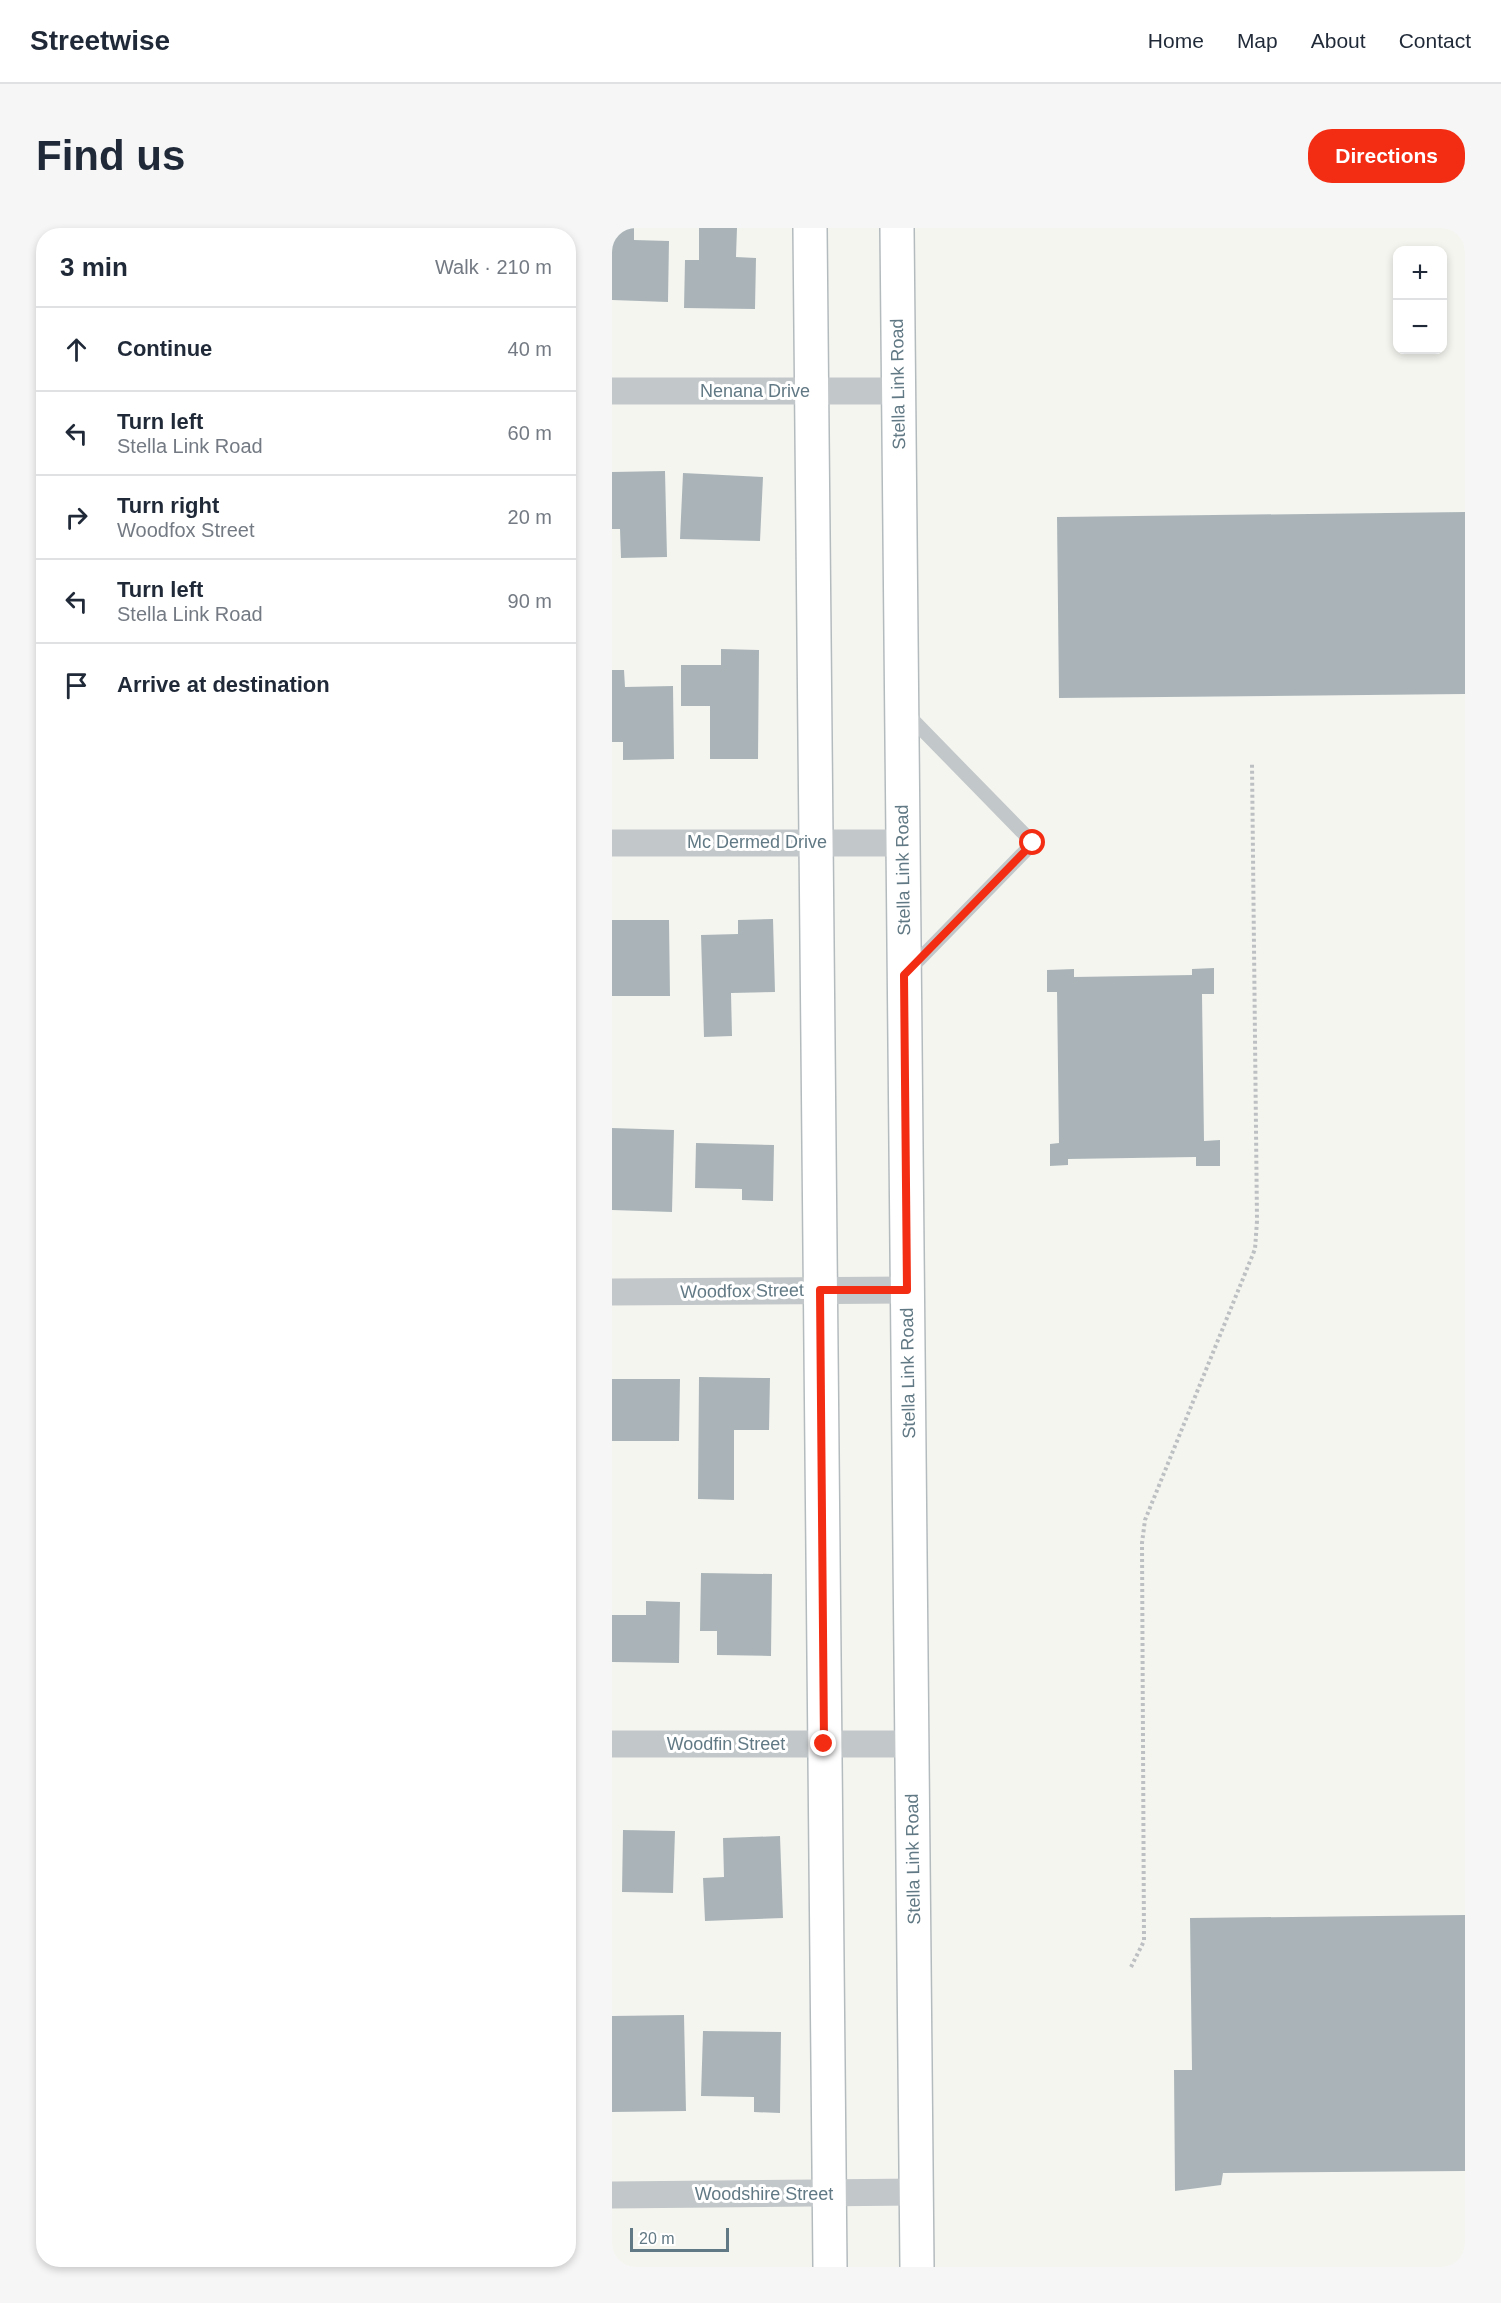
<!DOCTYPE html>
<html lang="en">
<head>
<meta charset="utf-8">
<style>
	body { margin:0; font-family:Helvetica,sans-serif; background:#f6f6f7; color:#1f2937 }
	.controls { position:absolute; right:18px; top:18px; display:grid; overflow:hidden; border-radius:12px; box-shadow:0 3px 9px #0003 }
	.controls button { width:54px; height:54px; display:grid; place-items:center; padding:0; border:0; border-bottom:2px solid #e0e1e3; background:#fff; color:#1f2937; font:30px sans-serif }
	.scale { position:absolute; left:18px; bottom:15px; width:99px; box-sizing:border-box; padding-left:6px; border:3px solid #617984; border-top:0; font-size:16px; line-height:21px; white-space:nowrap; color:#617984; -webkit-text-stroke:4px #fff; paint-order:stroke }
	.stop { position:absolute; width:18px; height:18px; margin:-14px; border:4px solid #f32d13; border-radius:50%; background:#fff }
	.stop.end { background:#f32d13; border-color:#fff; box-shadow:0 2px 6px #0008 }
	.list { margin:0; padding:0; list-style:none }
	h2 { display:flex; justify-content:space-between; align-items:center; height:78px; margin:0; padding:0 24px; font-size:26px }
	h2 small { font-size:20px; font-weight:400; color:#747a83 }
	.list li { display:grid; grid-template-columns:39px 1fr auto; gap:18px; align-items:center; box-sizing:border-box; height:84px; padding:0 24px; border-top:2px solid #e0e1e3 }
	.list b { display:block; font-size:22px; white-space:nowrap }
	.list p { margin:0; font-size:20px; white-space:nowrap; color:#747a83 }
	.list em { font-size:20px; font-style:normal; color:#747a83 }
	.icon { flex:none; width:33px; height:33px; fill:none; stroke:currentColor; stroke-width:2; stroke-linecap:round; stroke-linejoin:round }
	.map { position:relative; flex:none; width:853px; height:2039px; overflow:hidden; border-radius:24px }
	header { display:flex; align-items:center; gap:36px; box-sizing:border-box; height:84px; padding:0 30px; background:#fff; border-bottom:2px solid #e0e1e3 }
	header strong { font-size:28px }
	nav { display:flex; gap:33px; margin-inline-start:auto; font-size:21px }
	.intro { display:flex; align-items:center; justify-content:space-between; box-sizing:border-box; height:144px; padding:0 36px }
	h1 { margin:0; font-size:42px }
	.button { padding:15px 27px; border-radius:24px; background:#f32d13; color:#fff; font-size:21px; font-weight:700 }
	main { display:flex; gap:36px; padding:0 36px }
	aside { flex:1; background:#fff; border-radius:24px; box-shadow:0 3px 9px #0003 }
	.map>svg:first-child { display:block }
	.building { fill:#aab4b8 }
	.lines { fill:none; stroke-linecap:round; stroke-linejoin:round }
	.secondary-casing { stroke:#b4bbbe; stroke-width:36 }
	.path { stroke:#bdc0c2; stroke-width:4; stroke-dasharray:3 3; stroke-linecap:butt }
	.service { stroke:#c2c7c9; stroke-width:14 }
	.minor { stroke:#c2c7c9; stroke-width:27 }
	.secondary { stroke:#fff; stroke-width:33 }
	.route { stroke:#f32d13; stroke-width:8 }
	.labels { text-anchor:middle; stroke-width:6; stroke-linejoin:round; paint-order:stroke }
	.street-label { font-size:18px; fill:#617984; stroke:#fff }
</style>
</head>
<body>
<header>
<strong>Streetwise</strong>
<nav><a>Home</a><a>Map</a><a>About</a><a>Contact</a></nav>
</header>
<div class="intro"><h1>Find us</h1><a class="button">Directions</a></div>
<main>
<aside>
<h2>3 min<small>Walk · 210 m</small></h2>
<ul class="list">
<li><svg class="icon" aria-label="ahead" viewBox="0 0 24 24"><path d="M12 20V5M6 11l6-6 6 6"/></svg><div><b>Continue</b></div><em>40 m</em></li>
<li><svg class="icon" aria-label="left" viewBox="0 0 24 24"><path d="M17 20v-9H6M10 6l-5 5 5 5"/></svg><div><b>Turn left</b><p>Stella Link Road</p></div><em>60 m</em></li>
<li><svg class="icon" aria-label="right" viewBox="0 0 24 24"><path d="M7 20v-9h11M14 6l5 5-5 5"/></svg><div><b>Turn right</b><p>Woodfox Street</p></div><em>20 m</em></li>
<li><svg class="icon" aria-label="left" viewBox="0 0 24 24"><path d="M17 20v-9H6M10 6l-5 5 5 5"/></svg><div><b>Turn left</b><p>Stella Link Road</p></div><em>90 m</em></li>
<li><svg class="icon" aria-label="arrive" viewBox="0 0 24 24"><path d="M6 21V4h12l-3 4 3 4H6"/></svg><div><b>Arrive at destination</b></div></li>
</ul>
</aside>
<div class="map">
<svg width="853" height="2039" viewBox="0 0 853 2039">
	<rect width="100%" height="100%" fill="#f5f5f0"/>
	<path class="building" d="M 0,0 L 22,0 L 22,12 L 57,13 L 56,74 L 0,72 Z
		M 87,0 L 125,0 L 124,29 L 144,30 L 143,81 L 72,80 L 73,32 L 87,32 Z
		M 53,243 L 55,329 L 9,330 L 8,301 L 0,301 L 0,244 Z
		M 71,245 L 151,249 L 148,313 L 68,311 Z
		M 853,284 L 853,466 L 447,470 L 445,289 Z
		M 109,421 L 147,422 L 146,531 L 98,531 L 98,478 L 69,478 L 69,437 L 109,437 Z
		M 0,442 L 12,442 L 13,459 L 61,458 L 62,531 L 11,532 L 11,514 L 0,514 Z
		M 161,691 L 163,764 L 119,765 L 120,808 L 92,809 L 89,707 L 126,706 L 126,692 Z
		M 0,692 L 57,692 L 58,768 L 0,768 Z
		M 602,740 L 602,766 L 590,766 L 592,913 L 608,912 L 608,938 L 584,938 L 584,929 L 456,931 L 456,937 L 438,938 L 438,916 L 447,915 L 445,764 L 435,764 L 435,742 L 462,741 L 462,749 L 580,747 L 580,741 Z
		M 0,900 L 62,902 L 60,984 L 0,982 Z
		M 84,915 L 162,917 L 161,973 L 130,972 L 130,961 L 83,960 Z
		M 87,1149 L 158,1150 L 157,1202 L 122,1202 L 122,1272 L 86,1271 Z
		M 0,1151 L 68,1151 L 67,1213 L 0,1213 Z
		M 89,1345 L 160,1346 L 159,1428 L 105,1427 L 105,1403 L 88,1403 Z
		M 34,1373 L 68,1374 L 67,1435 L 0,1434 L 0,1387 L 34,1387 Z
		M 11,1602 L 63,1603 L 61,1665 L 10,1664 Z
		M 168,1608 L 171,1690 L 93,1693 L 91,1650 L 112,1649 L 111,1610 Z
		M 853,1687 L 853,1943 L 611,1945 L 609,1957 L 563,1963 L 562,1842 L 580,1842 L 578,1690 Z
		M 72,1787 L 74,1883 L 0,1884 L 0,1788 Z
		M 91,1803 L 169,1804 L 168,1885 L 142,1884 L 142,1869 L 89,1868 Z"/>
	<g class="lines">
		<g class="secondary-casing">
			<path id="secondary" d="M 198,0 L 218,2039
				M 285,0 L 305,2039"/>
		</g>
		<path class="path" d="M 519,1739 L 532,1713 L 530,1315 L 533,1292 L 643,1021 L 645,993 L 640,536"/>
		<path class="service" d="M 295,486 L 421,615 L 296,743"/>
		<path class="minor" d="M 0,163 L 287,163
			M 0,615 L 291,615
			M 0,1064 L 295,1062
			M 0,1516 L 300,1516
			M 0,1967 L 304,1964"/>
		<use href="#secondary" class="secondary"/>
	</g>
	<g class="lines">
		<path class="route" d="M 212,1516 L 208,1062 L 295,1062 L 292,747 L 421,615"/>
	</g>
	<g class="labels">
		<g class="street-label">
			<text transform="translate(286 156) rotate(-91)" y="6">Stella Link Road</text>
			<text x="143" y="169">Nenana Drive</text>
			<text x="145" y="620">Mc Dermed Drive</text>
			<text transform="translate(291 642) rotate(-91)" y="6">Stella Link Road</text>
			<text transform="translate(130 1063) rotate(-1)" y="6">Woodfox Street</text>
			<text transform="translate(296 1145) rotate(-91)" y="6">Stella Link Road</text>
			<text x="114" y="1522">Woodfin Street</text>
			<text transform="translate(301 1631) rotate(-91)" y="6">Stella Link Road</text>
			<text x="152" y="1972">Woodshire Street</text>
		</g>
	</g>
</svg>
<div class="controls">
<button>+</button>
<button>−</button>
</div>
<div class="scale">20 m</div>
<div class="stop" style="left:421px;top:615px"></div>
<div class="stop end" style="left:212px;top:1516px"></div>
</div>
</main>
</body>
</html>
